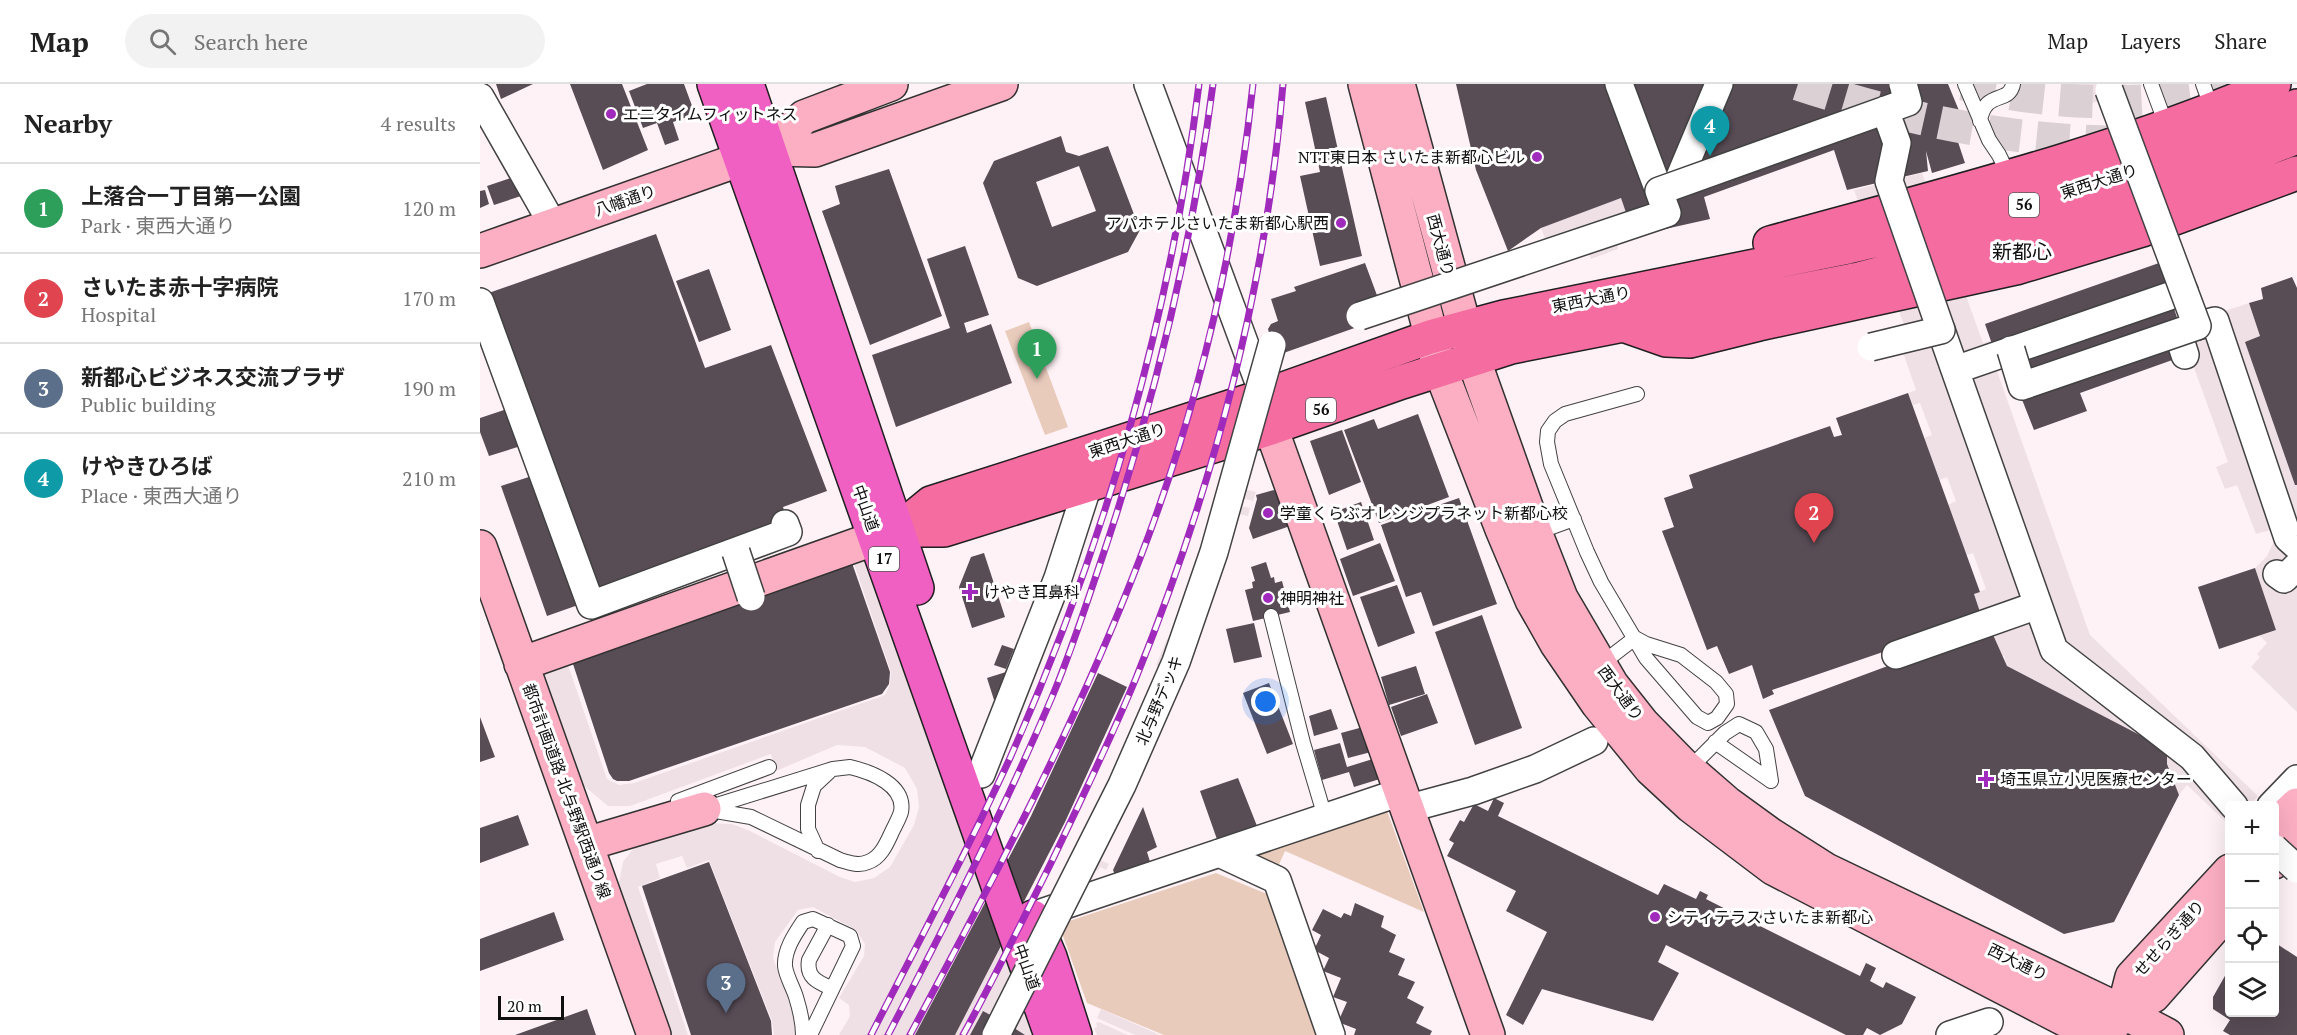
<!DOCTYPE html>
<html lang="en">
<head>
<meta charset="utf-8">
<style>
	body { margin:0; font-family:"PT Serif","Noto Sans JP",serif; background:#f2f2f2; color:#222 }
	.controls { position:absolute; right:18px; bottom:18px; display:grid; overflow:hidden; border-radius:6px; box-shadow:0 6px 24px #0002 }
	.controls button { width:54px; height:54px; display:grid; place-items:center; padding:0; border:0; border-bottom:2px solid #e0e0e0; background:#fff; color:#222; font:30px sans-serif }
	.scale { position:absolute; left:18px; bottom:15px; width:66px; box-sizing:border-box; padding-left:6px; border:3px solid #0f0f0f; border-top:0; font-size:16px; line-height:21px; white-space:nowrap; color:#0f0f0f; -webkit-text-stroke:4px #fff; paint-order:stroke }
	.you { position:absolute; left:786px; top:618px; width:21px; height:21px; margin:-15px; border:4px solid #fff; border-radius:50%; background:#1a73e8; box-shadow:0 0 0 9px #1a73e833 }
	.badge { display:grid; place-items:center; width:39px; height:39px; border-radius:50%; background:#111827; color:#fff; font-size:20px; font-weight:700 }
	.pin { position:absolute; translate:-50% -50px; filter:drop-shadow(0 2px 3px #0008) }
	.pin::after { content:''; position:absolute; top:32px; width:21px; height:18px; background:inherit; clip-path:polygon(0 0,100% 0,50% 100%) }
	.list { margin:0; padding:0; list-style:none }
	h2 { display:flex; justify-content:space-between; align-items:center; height:78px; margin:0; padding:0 24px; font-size:26px }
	h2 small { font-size:20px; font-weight:400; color:#767676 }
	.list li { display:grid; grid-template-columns:39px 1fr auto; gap:18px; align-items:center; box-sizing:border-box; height:90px; padding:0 24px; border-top:2px solid #e0e0e0 }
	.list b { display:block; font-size:22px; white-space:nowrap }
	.list p { margin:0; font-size:20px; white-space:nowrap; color:#767676 }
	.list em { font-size:20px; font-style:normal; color:#767676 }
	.icon { flex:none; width:33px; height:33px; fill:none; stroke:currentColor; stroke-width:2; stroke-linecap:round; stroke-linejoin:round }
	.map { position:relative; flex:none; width:1817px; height:951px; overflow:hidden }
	header { display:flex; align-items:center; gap:36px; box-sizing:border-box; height:84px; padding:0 30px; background:#fff; border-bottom:2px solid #e0e0e0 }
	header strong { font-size:28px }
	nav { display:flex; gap:33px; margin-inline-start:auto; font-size:21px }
	.search { width:420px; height:54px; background:#f2f2f2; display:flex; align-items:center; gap:15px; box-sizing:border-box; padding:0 21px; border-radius:33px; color:#767676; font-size:22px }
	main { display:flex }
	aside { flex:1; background:#fff }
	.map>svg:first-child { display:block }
	.green { fill:#e9cbbc }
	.plaza { fill:#efe0e6 }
	.building { fill:#584c55; fill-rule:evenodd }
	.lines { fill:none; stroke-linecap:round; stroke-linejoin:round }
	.highway-tunnel { stroke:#dbd0d3; stroke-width:33; stroke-dasharray:33 16; stroke-linecap:butt }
	.lane-casing { stroke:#424242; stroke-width:16 }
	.street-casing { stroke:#424242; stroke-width:30 }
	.secondary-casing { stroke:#313131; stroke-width:36 }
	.primary-casing { stroke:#202020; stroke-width:36 }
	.highway-casing { stroke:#202020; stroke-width:36 }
	.lane { stroke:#fff; stroke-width:14 }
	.street { stroke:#fff; stroke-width:27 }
	.secondary { stroke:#fcafc2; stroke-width:33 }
	.primary { stroke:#f46ca0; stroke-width:33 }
	.highway { stroke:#f05fc2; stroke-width:33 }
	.rail-casing { stroke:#a02abc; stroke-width:7 }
	.rail { stroke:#fff; stroke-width:4.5; stroke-dasharray:14; stroke-linecap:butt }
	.street-bridge-casing { stroke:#424242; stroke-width:30; stroke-linecap:butt }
	.street-bridge { stroke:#fff; stroke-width:27 }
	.poi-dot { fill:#a02abc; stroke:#fff; stroke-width:2 }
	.labels { text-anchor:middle; stroke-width:6; stroke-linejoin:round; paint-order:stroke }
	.shield { fill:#fff; stroke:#575757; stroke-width:1.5 }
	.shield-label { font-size:15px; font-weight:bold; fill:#0f0f0f }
	.poi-label { font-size:16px; fill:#0f0f0f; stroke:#fff; text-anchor:start }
	.street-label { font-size:16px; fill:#0f0f0f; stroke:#fff }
	.quarter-label { font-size:20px; fill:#0f0f0f; stroke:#fff }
</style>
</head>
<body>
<header>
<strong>Map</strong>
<div class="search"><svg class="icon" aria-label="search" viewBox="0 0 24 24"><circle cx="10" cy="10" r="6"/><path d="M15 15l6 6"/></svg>Search here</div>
<nav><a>Map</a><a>Layers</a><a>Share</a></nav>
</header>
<main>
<aside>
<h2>Nearby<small>4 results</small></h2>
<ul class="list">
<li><span class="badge" style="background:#2e9e5b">1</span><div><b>上落合一丁目第一公園</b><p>Park · 東西大通り</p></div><em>120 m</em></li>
<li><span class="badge" style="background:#e0444e">2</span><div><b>さいたま赤十字病院</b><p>Hospital</p></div><em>170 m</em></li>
<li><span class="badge" style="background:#5c6f8a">3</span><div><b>新都心ビジネス交流プラザ</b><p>Public building</p></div><em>190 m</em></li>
<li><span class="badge" style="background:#0f9aa8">4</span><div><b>けやきひろば</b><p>Place · 東西大通り</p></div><em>210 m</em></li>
</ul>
</aside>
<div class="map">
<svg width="1817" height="951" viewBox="0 0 1817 951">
	<rect width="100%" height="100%" fill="#fff2f6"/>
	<path class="green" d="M 549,238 L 588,343 L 565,351 L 525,247 Z
		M 904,725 L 907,727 L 944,828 L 805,767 L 797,785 L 767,772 Z
		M 736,789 L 792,812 L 845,951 L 684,951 L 607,919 L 582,849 L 589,837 Z"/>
	<path class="plaza" d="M 1593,0 L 1646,0 L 1726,233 L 1769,219 L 1780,252 L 1766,258 L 1817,402 L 1817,628 L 1771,583 L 1780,573 L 1777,570 L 1787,559 L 1780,552 L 1796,546 L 1775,484 L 1787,472 L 1794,457 L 1791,446 L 1776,450 L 1757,401 L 1745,405 L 1736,383 L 1748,378 L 1709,270 L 1600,309 L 1593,293 L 1534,315 L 1523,282 L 1516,284 L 1610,551 L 1778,712 L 1770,721 L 1750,722 L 1749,741 L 1707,701 L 1699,711 L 1687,680 L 1687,669 L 1679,665 L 1678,661 L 1527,582 L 1524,572 L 1521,572 L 1502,534 L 1494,510 L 1506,505 L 1493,469 L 1486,471 L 1468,421 L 1476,417 L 1467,393 L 1459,396 L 1444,354 L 1452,351 L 1440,319 L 1433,321 L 1428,309 L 1436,306 L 1417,251 L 1427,249 L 1374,106 L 1442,89 L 1503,259 L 1684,197 L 1620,17 L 1601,22 Z
		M 1141,114 L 1154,152 L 1137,158 L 1138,165 L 1111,175 L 1108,167 L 1066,157 L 1061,144 Z
		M 781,251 L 789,253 L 765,405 L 776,408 L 773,417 L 762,414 L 761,422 L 770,424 L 768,432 L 758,430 L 618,775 L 629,780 L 626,786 L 620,783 L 618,787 L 613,785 L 547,909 L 562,951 L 544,951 L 503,927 L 490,951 L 359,951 L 370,932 L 369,921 L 359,914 L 384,872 L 385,860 L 376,846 L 333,823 L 318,826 L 295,858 L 293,874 L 314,930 L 316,944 L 315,951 L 294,951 L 292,937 L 229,776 L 207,784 L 202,772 L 176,780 L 180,794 L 158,803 L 208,951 L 190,951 L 143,821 L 140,807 L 139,798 L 143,778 L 156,761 L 225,739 L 252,740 L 270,747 L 360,793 L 375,798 L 394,794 L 410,783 L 434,741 L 439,723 L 437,705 L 425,684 L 385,663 L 357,661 L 296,687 L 291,670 L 150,722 L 128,722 L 103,701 L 64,596 L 64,588 L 86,575 L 127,695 L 139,701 L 154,699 L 405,611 L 410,600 L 411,588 L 372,474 L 386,473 L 537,878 L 636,686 L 680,585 L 676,581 L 687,555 L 692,554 L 709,509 Z
		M 621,925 L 680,951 L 655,951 L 617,934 Z
		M 619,938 L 623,940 L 648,951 L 617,951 L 614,944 L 617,943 L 616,939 Z"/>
	<path class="building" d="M 16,0 L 53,0 L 21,15 Z
		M 90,0 L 142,0 L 168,66 L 123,86 Z
		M 167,0 L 204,0 L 215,30 L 193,38 L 199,56 L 185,61 L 177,39 L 163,44 L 149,7 Z
		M 976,0 L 1468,0 L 1487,46 L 1476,52 L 1485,79 L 1452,89 L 1446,67 L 1448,87 L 1367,106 L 1354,66 L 1224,113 L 1230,135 L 1154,152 L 1141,114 L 1061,144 L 1028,167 L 996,86 Z
		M 846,13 L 882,172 L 840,182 L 820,92 L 840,88 L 825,18 Z
		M 581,52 L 586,68 L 599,72 L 628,62 L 660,146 L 648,168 L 557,202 L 538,194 L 503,99 L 514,77 ZM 599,82 L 616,127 L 572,143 L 556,98 Z
		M 409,85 L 462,232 L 390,261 L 342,127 L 360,120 L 355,102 Z
		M 34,93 L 41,112 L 14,121 L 7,102 Z
		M 5,106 L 9,120 L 0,124 L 0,107 Z
		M 176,150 L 225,284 L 291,261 L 347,407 L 303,423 L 315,459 L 105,533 L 101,520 L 67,532 L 21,402 L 55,391 L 44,361 L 9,372 L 0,348 L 0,334 L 27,325 L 0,212 Z
		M 485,162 L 509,231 L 484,239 L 487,249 L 511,240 L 532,299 L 416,343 L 392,271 L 470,244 L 447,175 Z
		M 885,179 L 898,214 L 883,241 L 795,272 L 788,245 L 791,240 L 798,237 L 791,215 L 816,207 L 814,203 Z
		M 1679,179 L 1709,270 L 1600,309 L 1607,327 L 1554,346 L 1541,313 L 1534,315 L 1523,282 L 1520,283 L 1505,240 Z
		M 229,185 L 251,246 L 219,258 L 196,197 Z
		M 1812,193 L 1817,204 L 1817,401 L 1815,401 L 1765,258 L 1780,252 L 1769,219 L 1783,215 L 1781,204 Z
		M 1428,309 L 1500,508 L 1494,510 L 1502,534 L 1292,606 L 1294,610 L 1283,615 L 1272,581 L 1249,590 L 1237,562 L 1227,566 L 1182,447 L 1194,443 L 1184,414 L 1213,404 L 1209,391 L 1350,342 L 1354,353 L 1362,351 L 1356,334 Z
		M 938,330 L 969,413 L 899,439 L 864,346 L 894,335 L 898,345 Z
		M 862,346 L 881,398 L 849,411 L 830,357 Z
		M 794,406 L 796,409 L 798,408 L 810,442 L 773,455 L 769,444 L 777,415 L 776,411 Z
		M 979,414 L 1017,520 L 953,542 L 941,508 L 926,513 L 901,441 Z
		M 881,418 L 894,456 L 867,466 L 854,428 Z
		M 900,459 L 915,497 L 873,512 L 860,475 Z
		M 504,469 L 525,533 L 492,544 L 479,503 L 491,473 Z
		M 786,478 L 791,494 L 794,493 L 795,499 L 802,497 L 810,528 L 773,537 L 765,506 L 773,504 L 772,498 L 775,497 L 771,483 Z
		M 372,479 L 410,588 L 409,600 L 402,610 L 149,697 L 137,697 L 133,695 L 129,689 L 92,577 Z
		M 1775,484 L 1796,546 L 1739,565 L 1718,503 Z
		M 917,501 L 935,549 L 898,563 L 880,513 Z
		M 1002,531 L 1042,644 L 995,661 L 955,548 Z
		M 774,539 L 782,573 L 754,579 L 746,545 Z
		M 1510,544 L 1527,582 L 1679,661 L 1679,665 L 1687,669 L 1687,680 L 1699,711 L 1634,838 L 1584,850 L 1325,712 L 1289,626 Z
		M 522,561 L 534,565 L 526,585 L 514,581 Z
		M 936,582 L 945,610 L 909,621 L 901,593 Z
		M 526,588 L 519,615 L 514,616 L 507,594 Z
		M 618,589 L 647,603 L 585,738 L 475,951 L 435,951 L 551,732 Z
		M 789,599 L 813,660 L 787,670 L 763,609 Z
		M 947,610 L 958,639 L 921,652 L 911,623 Z
		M 851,625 L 858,645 L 834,652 L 829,632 Z
		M 0,633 L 15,673 L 0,678 Z
		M 883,643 L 891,668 L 868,674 L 861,649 Z
		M 860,659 L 867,683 L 896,674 L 903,694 L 874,703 L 869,688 L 842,696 L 834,666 Z
		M 758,694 L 779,747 L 739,761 L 720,707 Z
		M 1014,714 L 1024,719 L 1018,732 L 1178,811 L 1184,800 L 1216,815 L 1220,807 L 1228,811 L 1226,815 L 1271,838 L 1277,825 L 1284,828 L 1278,841 L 1380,892 L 1386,879 L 1396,884 L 1390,897 L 1403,904 L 1406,898 L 1436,913 L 1422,940 L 1400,951 L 1387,944 L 1383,951 L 1366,951 L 1186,861 L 1178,878 L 1199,889 L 1173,937 L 1062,905 L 1043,941 L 1026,931 L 1067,848 L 1026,827 L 1036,807 L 967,772 L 974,759 L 969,756 L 980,736 L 984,738 L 994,720 L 1008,727 Z
		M 663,723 L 677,763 L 667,768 L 672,784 L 637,796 L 633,786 Z
		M 38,731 L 49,761 L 0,779 L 0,744 Z
		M 229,778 L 291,937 L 292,951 L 211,951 L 162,802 Z
		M 875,819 L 904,832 L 901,843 L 916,851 L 909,868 L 925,875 L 918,891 L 935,898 L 927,914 L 944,923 L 936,939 L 952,947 L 950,951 L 874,951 L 876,945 L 858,938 L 867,918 L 853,913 L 861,894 L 843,887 L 849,874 L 834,866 L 841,851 L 832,846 L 843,825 L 861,834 L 864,829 L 871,832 Z
		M 74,828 L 84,856 L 0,887 L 0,855 Z
		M 1794,858 L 1817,873 L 1817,951 L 1750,951 L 1743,947 L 1750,936 L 1733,925 L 1733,913 L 1750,883 L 1750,928 L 1794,928 Z
		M 107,925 L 116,951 L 35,951 Z
		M 503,927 L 531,942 L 545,951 L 490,951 Z"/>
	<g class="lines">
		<path class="highway-tunnel" d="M 1318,0 C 1421,34 1526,57 1634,58
			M 1483,0 C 1581,23 1665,23 1763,4"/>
		<g class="lane-casing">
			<path id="lane" d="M 1485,0 L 1509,56 L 1519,71 L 1529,92
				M 1671,0 L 1687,43
				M 1723,0 L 1732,25
				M 1500,37 C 1505,5 1529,21 1533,0
				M 1072,443 L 1094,435
				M 791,532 L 823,659 L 845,733
				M 1155,554 L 1166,560 L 1201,571 L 1236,598 L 1246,610 L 1247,620 L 1237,634 L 1228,639 L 1217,633 L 1166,574 L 1121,498 L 1107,468 L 1071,380 L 1067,358 L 1068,347 L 1075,337 L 1085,330 L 1157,310
				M 1120,581 L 1155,554
				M 1235,658 L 1291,697
				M 370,683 C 391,688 426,701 421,728 C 419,735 414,743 411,750 C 406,761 400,774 388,778 C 379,782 370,779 360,776 L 271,733 L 224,725 L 353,685 Z
				M 1209,685 L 1245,649 L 1259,640 L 1276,648 L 1286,665 L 1291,697
				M 198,717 L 289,683
				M 338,767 L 328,745 L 328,721 L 334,702 L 349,688
				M 348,841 L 329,876 C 326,893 337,898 351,904
				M 323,951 C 323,938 320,926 316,913 C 313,903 306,892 305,882 C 304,866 315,850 323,838 L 333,835 L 370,852 L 373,862 L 330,951"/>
		</g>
		<g class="street-casing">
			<path id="street" d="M 668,0 L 784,312
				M 1139,0 L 1179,107
				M 0,13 L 73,141
				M 1197,100 L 1239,0
				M 0,218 L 111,521 L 308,448 L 305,440
				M 1717,242 L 1735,237 L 1808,454 L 1817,462
				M 1461,246 L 1475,286 L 1704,207
				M 1698,249 L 1705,271
				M 1475,286 L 1574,566 L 1712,673 L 1754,722
				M 1797,490 L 1804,495 L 1817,482
				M 1416,571 L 1558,521
				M 501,690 L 578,494 L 608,401
				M 941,721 L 993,707 L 1055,685 L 1114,657
				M 1791,722 L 1817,695
				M 739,769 L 797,796 L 851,951
				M 564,828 L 921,708
				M 1470,951 L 1509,938"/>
		</g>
		<g class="secondary-casing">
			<path id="secondary" d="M 885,0 L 960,285 L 1022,445 L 1052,516 L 1077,560 L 1118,620 L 1171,685 L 1211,722 L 1293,784 L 1615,951
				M 918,0 L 993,274 L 1055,448 L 1081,514 L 1132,601 L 1162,639 L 1202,680 L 1247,719 L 1291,751 L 1346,786 L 1643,928 L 1687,951
				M 290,65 L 324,33 L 411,0
				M 0,167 L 290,65 L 335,66 L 521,0
				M 791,344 L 1008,951
				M 0,463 L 174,951
				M 41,580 L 396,454
				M 1794,743 L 1817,721
				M 106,760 L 224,725
				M 1794,778 L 1817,755
				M 1643,928 L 1673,912 L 1750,825
				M 1630,945 L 1643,928 L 1652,893 L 1750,787"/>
		</g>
		<g class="primary-casing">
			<path id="primary" d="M 1290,159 C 1460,112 1632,70 1794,0
				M 1146,242 L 1186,256 L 1210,257 L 1279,240 L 1536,184 L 1662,146 L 1817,89
				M 418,446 L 451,419 L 784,312 L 950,253 L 1024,233 L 1368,163 L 1540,122 L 1693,72 L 1817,22
				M 396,454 L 418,446 L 464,446 L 791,344 L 922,298 L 1031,263 L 1379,195 L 1506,161 L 1702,99 L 1817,53"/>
		</g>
		<g class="highway-casing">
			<path id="highway" d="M 234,0 L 571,951
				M 267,0 L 437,504
				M 553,833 L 570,873 L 595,951"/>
		</g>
		<use href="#lane" class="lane"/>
		<use href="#street" class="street"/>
		<use href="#secondary" class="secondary"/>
		<use href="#primary" class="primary"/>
		<use href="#highway" class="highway"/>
		<g class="rail-casing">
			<path id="rail" d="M 391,951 C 438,859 487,768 530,674 C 625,461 691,231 719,0
				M 408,951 C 466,840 523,728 572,613 C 591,568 606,521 622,474 C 674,320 712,161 733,0
				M 430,951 C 513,796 596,641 659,477 C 718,325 756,162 773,0
				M 483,951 C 514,895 542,837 571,779 C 600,718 630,657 656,594 C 733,404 786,205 803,0"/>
		</g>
		<use href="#rail" class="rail"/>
		<g class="street-bridge-casing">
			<path id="street-bridge" d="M 880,232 L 1187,129 L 1179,107 L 1428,18 L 1423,0
				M 1391,263 L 1461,246 L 1409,97 L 1417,59 L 1405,26
				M 1531,266 L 1542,302 L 1717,242 L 1629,6
				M 256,468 L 271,513
				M 1794,764 L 1817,785
				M 516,951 L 642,701 L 696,578 L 734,468 L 792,261"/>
		</g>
		<use href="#street-bridge" class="street-bridge"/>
	</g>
	<g class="poi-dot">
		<circle cx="131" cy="30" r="6"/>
		<circle cx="1057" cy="73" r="6"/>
		<circle cx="861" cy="139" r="6"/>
		<circle cx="788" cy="429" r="6"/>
		<path d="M487 499h6v6h6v6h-6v6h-6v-6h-6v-6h6z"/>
		<circle cx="788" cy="514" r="6"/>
		<path d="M1503 686h6v6h6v6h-6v6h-6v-6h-6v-6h6z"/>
		<circle cx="1175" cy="833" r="6"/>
	</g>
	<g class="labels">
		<g class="shield">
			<rect x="1529" y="109" width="30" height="24" rx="4.5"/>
			<rect x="826" y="314" width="30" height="24" rx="4.5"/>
			<rect x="389" y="463" width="30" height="24" rx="4.5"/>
		</g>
		<g class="shield-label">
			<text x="1544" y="126">56</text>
			<text x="841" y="331">56</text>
			<text x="404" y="480">17</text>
		</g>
		<g class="poi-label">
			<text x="143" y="36">エニタイムフィットネス</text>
			<text x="1045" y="79" text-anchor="end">NTT東日本 さいたま新都心ビル</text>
			<text x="849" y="145" text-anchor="end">アパホテルさいたま新都心駅西</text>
			<text x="800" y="435">学童くらぶオレンジプラネット新都心校</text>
			<text x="504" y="514">けやき耳鼻科</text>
			<text x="800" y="520">神明神社</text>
			<text x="1520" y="701">埼玉県立小児医療センター</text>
			<text x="1187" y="839">シティテラスさいたま新都心</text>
		</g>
		<g class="street-label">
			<text transform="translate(1619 97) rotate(-18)" y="6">東西大通り</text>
			<text transform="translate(145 116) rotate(-19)" y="6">八幡通り</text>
			<text transform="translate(961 161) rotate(75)" y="6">西大通り</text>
			<text transform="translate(1111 215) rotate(-11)" y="6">東西大通り</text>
			<text transform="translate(647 356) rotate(-18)" y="6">東西大通り</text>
			<text transform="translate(386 424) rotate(70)" y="6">中山道</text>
			<text transform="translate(1141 609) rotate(54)" y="6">西大通り</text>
			<text transform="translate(679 616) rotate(-67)" y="6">北与野デッキ</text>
			<text transform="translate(87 707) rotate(70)" y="6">都市計画道路 北与野駅西通り線</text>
			<text transform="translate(1689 854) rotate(-48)" y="6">せせらぎ通り</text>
			<text transform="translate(1538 878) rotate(26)" y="6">西大通り</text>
			<text transform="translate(547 883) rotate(70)" y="6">中山道</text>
		</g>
		<g class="quarter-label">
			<text x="1542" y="175">新都心</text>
		</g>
	</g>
</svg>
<div class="controls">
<button>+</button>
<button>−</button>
<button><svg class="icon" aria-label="locate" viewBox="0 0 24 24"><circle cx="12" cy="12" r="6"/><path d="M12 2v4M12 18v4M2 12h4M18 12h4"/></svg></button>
<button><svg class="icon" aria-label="layers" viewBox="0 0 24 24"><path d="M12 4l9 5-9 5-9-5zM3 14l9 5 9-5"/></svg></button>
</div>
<div class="scale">20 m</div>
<div class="you"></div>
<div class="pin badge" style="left:557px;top:295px;background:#2e9e5b">1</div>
<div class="pin badge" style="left:1334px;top:459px;background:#e0444e">2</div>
<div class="pin badge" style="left:246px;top:929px;background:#5c6f8a">3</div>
<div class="pin badge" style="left:1230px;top:72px;background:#0f9aa8">4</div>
</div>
</main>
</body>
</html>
